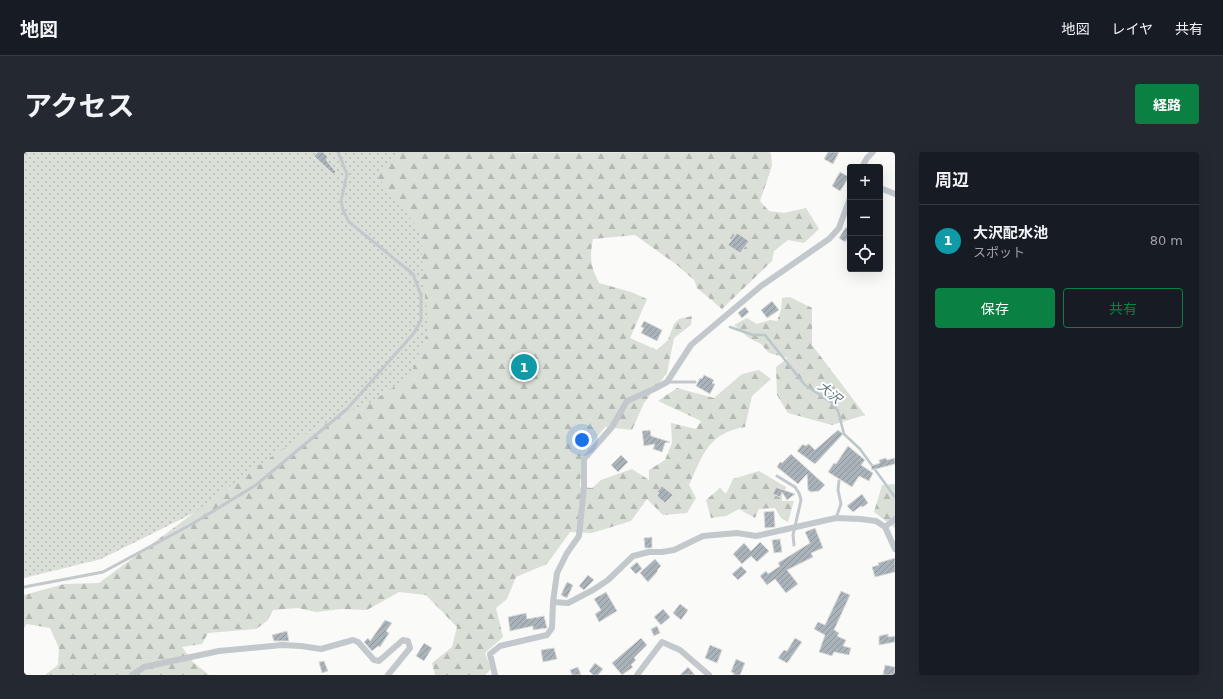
<!DOCTYPE html>
<html lang="ja">
<head>
<meta charset="utf-8">
<style>
	body { margin:0; font-family:"DejaVu Sans","Noto Sans JP",sans-serif; background:#242831; color:#f1f3f6 }
	.controls { position:absolute; right:12px; top:12px; display:grid; overflow:hidden; border-radius:4px; box-shadow:0 4px 16px #0002 }
	.controls button { width:36px; height:36px; display:grid; place-items:center; padding:0; border:0; border-bottom:1px solid #363941; background:#171b24; color:#f1f3f6; font:20px sans-serif }
	.you { position:absolute; left:558px; top:288px; width:14px; height:14px; margin:-10px; border:3px solid #fff; border-radius:50%; background:#1a73e8; box-shadow:0 0 0 6px #1a73e833 }
	.badge { display:grid; place-items:center; width:26px; height:26px; border-radius:50%; background:#0b8043; color:#fff; font-size:13px; font-weight:700 }
	.pin { position:absolute; translate:-50% -50%; border:2px solid #fff; box-shadow:0 1px 4px #0006 }
	.list { margin:0; padding:0; list-style:none }
	h2 { display:flex; justify-content:space-between; align-items:center; height:52px; margin:0; padding:0 16px; font-size:17px }
	h2 small { font-size:13px; font-weight:400; color:#9ea1a6 }
	.list li { display:grid; grid-template-columns:26px 1fr auto; gap:12px; align-items:center; box-sizing:border-box; height:72px; padding:0 16px; border-top:1px solid #363941 }
	.list b { display:block; font-size:15px; white-space:nowrap }
	.list p { margin:0; font-size:13px; white-space:nowrap; color:#9ea1a6 }
	.list em { font-size:13px; font-style:normal; color:#9ea1a6 }
	.actions { display:flex; gap:8px; padding:12px 16px }
	.actions a { flex:1; padding:9px 0; border:1px solid #0b8043; border-radius:4px; text-align:center; font-size:14px; color:#0b8043 }
	.actions .main { background:#0b8043; color:#fff }
	.icon { flex:none; width:22px; height:22px; fill:none; stroke:currentColor; stroke-width:2; stroke-linecap:round; stroke-linejoin:round }
	.map { position:relative; flex:none; width:871px; height:523px; overflow:hidden; border-radius:4px }
	header { display:flex; align-items:center; gap:24px; box-sizing:border-box; height:56px; padding:0 20px; background:#171b24; border-bottom:1px solid #363941 }
	header strong { font-size:19px }
	nav { display:flex; gap:22px; margin-inline-start:auto; font-size:14px }
	.intro { display:flex; align-items:center; justify-content:space-between; box-sizing:border-box; height:96px; padding:0 24px }
	h1 { margin:0; font-size:28px }
	.button { padding:10px 18px; border-radius:4px; background:#0b8043; color:#fff; font-size:14px; font-weight:700 }
	main { display:flex; gap:24px; padding:0 24px }
	aside { flex:1; background:#171b24; border-radius:4px; box-shadow:0 4px 16px #0002 }
	.map>svg:first-child { display:block }
	.grass { fill:url(#grass-dots) }
	.forest { fill:url(#forest-firs) }
	.lines { fill:none; stroke-linecap:round; stroke-linejoin:round }
	.stream { stroke:#bbc7cb; stroke-width:2.5 }
	.building { fill:url(#building-hatch); stroke:#dcdcda }
	.service { stroke:#c3c8cc; stroke-width:3 }
	.minor { stroke:#c3c8cc; stroke-width:6 }
	.labels { text-anchor:middle; stroke-width:4; stroke-linejoin:round; paint-order:stroke }
	.water-label { font-size:13px; font-style:italic; fill:#60757c; stroke:#fff }
</style>
</head>
<body>
<header>
<strong>地図</strong>
<nav><a>地図</a><a>レイヤ</a><a>共有</a></nav>
</header>
<div class="intro"><h1>アクセス</h1><a class="button">経路</a></div>
<main>
<div class="map">
<svg width="871" height="523" viewBox="0 0 871 523">
	<defs>
		<pattern id="grass-dots" width="8" height="8" patternUnits="userSpaceOnUse"><rect width="8" height="8" fill="#dadfd7"/><path d="M2 2h.1M6 6h.1" fill="none" stroke="#b4b9b4" stroke-width="1.8" stroke-linecap="round"/></pattern>
		<pattern id="forest-firs" width="22" height="20" patternUnits="userSpaceOnUse"><rect width="22" height="20" fill="#dadfd7"/><path d="M5 1l3.5 6h-7zM16 11l3.5 6h-7z" fill="#b4b9b4"/></pattern>
		<pattern id="building-hatch" width="6" height="6" patternUnits="userSpaceOnUse"><rect width="6" height="6" fill="#aab3b9"/><path d="M-1 1l2-2M0 6l6-6M5 7l2-2" fill="none" stroke="#8e969c"/></pattern>
	</defs>
	<rect width="100%" height="100%" fill="#fafaf8"/>
	<path class="grass" d="M 0,0 L 490,0 L 416,216 L 202,345 L 77,407 L 0,426 Z"/>
	<path class="forest" d="M 745,0 L 747,1 L 748,14 L 736,49 L 745,59 L 760,61 L 782,56 L 795,77 L 780,91 L 764,88 L 750,99 L 748,109 L 698,157 L 673,136 L 670,128 L 653,113 L 611,83 L 569,87 C 565,107 567,114 575,131 L 607,140 L 623,147 L 606,186 L 633,198 L 644,188 L 650,172 L 655,167 L 668,164 L 667,173 L 650,186 L 643,221 L 620,251 L 608,278 L 581,275 L 558,305 L 556,335 L 568,336 L 577,328 L 608,317 L 625,328 L 625,318 L 641,308 L 648,291 L 647,271 L 672,277 L 677,269 L 634,249 L 653,236 L 690,246 L 718,222 L 735,218 L 747,227 L 728,244 L 721,275 C 684,281 679,303 665,333 L 672,346 L 663,361 L 639,363 L 623,347 L 607,369 L 568,381 L 546,380 L 523,412 L 492,425 L 483,447 L 472,456 L 479,485 L 461,501 L 467,517 L 461,523 L 411,523 L 408,511 L 428,495 L 433,475 L 402,443 L 375,440 L 343,458 L 317,457 L 292,460 L 274,456 L 249,458 L 243,469 L 232,477 L 184,481 L 178,492 L 158,495 L 169,510 L 185,523 L 21,523 L 34,513 L 35,496 L 26,476 L 3,472 L 0,476 L 0,443 L 40,432 L 75,431 L 228,318 L 292,275 L 349,249 L 386,224 L 405,176 L 399,127 L 397,80 L 353,24 L 378,1 Z
		M 766,145 L 788,156 L 788,193 L 841,263 L 808,273 L 764,261 L 753,243 L 752,215 L 764,206 L 745,201 L 737,192 L 725,186 L 710,173 L 723,166 L 733,172 L 746,168 L 753,169 L 757,158 L 758,146 Z
		M 735,319 L 762,335 L 758,343 L 758,349 L 770,349 L 764,370 L 757,366 L 751,356 L 735,357 L 731,366 L 715,357 L 702,364 L 687,366 L 682,348 L 696,336 L 702,342 L 709,327 Z
		M 871,332 L 871,376 L 850,360 L 858,333 Z"/>
	<g class="lines">
		<path class="stream" d="M 706,175 L 729,183 L 741,183 L 781,233 L 808,251 L 814,259 L 820,282 L 836,297 L 871,345"/>
	</g>
	<path class="building" d="M 294,0 L 299,0 L 304,5 L 302,8 L 312,20 L 309,22 L 290,4 Z
		M 804,0 L 815,0 L 809,12 L 800,7 Z
		M 816,20 L 825,25 L 816,39 L 808,34 Z
		M 822,75 L 826,78 L 826,83 L 821,90 L 815,86 Z
		M 713,81 L 725,89 L 716,101 L 704,93 Z
		M 748,149 L 755,158 L 743,166 L 737,158 Z
		M 721,155 L 725,160 L 718,166 L 714,161 Z
		M 620,169 L 638,178 L 633,189 L 617,181 L 620,176 L 617,175 Z
		M 680,223 L 690,228 L 688,231 L 691,232 L 686,242 L 672,234 L 676,226 L 678,227 Z
		M 626,278 L 627,284 L 646,290 L 641,291 L 638,300 L 629,297 L 631,292 L 620,294 L 618,279 Z
		M 814,278 L 819,282 L 791,312 L 773,299 L 779,292 L 781,294 L 785,292 L 791,298 Z
		M 824,294 L 841,308 L 837,313 L 849,321 L 845,329 L 835,324 L 828,335 L 804,320 L 810,311 L 812,312 Z
		M 767,302 L 801,333 L 795,339 L 787,340 L 784,338 L 783,322 L 774,332 L 753,315 L 756,310 L 758,311 Z
		M 597,303 L 604,310 L 594,320 L 587,313 Z
		M 862,306 L 863,308 L 871,306 L 871,312 L 848,318 L 847,314 L 856,311 L 855,308 Z
		M 638,334 L 649,343 L 641,351 L 633,344 L 635,341 L 633,340 Z
		M 752,335 L 754,336 L 771,342 L 763,348 L 758,340 L 756,345 L 749,342 Z
		M 838,342 L 844,351 L 839,355 L 837,354 L 829,360 L 823,354 Z
		M 750,359 L 751,375 L 741,376 L 740,360 Z
		M 791,376 L 799,396 L 787,401 L 789,405 L 763,418 L 774,432 L 762,441 L 751,427 L 743,433 L 736,424 L 742,419 L 744,422 L 756,414 L 754,411 L 786,391 L 781,380 Z
		M 628,385 L 628,396 L 621,396 L 620,386 Z
		M 756,387 L 758,400 L 750,401 L 748,388 Z
		M 736,390 L 745,399 L 733,410 L 727,404 L 718,412 L 709,402 L 720,391 L 727,399 Z
		M 871,406 L 871,420 L 851,425 L 848,415 L 855,413 L 854,411 Z
		M 631,407 L 637,414 L 633,418 L 634,419 L 624,430 L 616,421 Z
		M 613,410 L 618,417 L 612,422 L 606,416 Z
		M 717,414 L 723,420 L 714,428 L 708,422 Z
		M 564,423 L 570,428 L 560,438 L 555,434 Z
		M 543,430 L 549,433 L 543,446 L 537,443 Z
		M 817,439 L 826,443 L 810,478 L 815,481 L 813,484 L 822,488 L 819,494 L 827,496 L 825,503 L 810,500 L 808,504 L 795,500 L 801,483 L 790,477 L 794,470 L 801,473 Z
		M 582,440 L 593,459 L 575,470 L 571,462 L 577,458 L 570,447 Z
		M 656,452 L 664,458 L 657,468 L 649,461 Z
		M 639,457 L 646,465 L 637,473 L 630,465 Z
		M 502,461 L 503,467 L 520,464 L 523,476 L 509,478 L 509,474 L 486,479 L 484,465 Z
		M 361,468 L 368,471 L 362,479 L 365,481 L 356,495 L 354,494 L 348,499 L 340,490 L 344,486 L 346,489 Z
		M 633,474 L 636,481 L 630,484 L 627,477 Z
		M 263,479 L 265,489 L 250,489 L 248,483 Z
		M 864,482 L 864,485 L 871,484 L 871,490 L 855,493 L 855,484 Z
		M 617,486 L 623,493 L 610,506 L 612,508 L 607,513 L 609,515 L 598,523 L 588,511 Z
		M 771,486 L 778,490 L 763,511 L 754,506 L 760,498 L 763,499 Z
		M 400,491 L 408,496 L 400,509 L 392,504 Z
		M 686,493 L 698,498 L 693,511 L 681,506 Z
		M 530,496 L 533,507 L 519,510 L 517,498 Z
		M 712,507 L 721,511 L 716,523 L 709,523 L 710,521 L 707,520 Z
		M 300,509 L 304,519 L 298,521 L 295,510 Z
		M 571,511 L 579,517 L 574,523 L 569,523 L 565,519 Z
		M 861,513 L 871,515 L 871,523 L 859,523 Z
		M 554,515 L 557,523 L 548,523 L 546,518 Z
		M 664,515 L 671,523 L 656,523 Z"/>
	<g class="lines">
		<path class="service" d="M 643,230 L 671,230
			M 753,324 L 771,335 L 775,341 L 777,348 L 769,383 L 770,393
			M 812,366 L 817,352 L 814,338 L 815,329
			M 0,435 L 79,420 L 168,372 L 232,333 L 323,257 L 390,181 L 397,168 L 397,143 L 389,122 L 325,70 L 319,58 L 317,49 L 323,22 L 314,0"/>
		<path class="minor" d="M 838,15 L 843,6 L 849,0
			M 856,36 L 871,42
			M 861,375 L 871,367
			M 529,450 L 533,421 L 543,401 L 555,384 L 560,335 L 560,307 L 588,275 L 603,249 L 630,237 L 643,230 L 667,193 L 737,134 L 805,87 L 815,76 L 826,46
			M 108,523 L 120,515 L 195,499 L 258,493 L 277,494 L 297,497 L 329,488 L 334,490 L 350,508 L 355,509 L 379,488 L 384,489 L 386,496 L 364,523
			M 471,523 L 466,502 L 476,494 L 523,483 L 528,476 L 529,450 L 544,451 L 569,438 L 584,428 L 609,404 L 625,400 L 638,400 L 650,398 L 679,384 L 713,381 L 732,384 L 812,366 L 836,367 L 852,369 L 861,375 L 871,397
			M 613,523 L 638,490 L 656,498 L 685,523"/>
	</g>
	<g class="labels">
		<g class="water-label">
			<text transform="translate(806 240) rotate(39)" y="5">大沢</text>
		</g>
	</g>
</svg>
<div class="controls">
<button>+</button>
<button>−</button>
<button><svg class="icon" aria-label="locate" viewBox="0 0 24 24"><circle cx="12" cy="12" r="6"/><path d="M12 2v4M12 18v4M2 12h4M18 12h4"/></svg></button>
</div>
<div class="you"></div>
<div class="pin badge" style="left:500px;top:215px;background:#0f9aa8">1</div>
</div>
<aside>
<h2>周辺<small></small></h2>
<ul class="list">
<li><span class="badge" style="background:#0f9aa8">1</span><div><b>大沢配水池</b><p>スポット</p></div><em>80 m</em></li>
</ul>
<div class="actions"><a class="main">保存</a><a>共有</a></div>
</aside>
</main>
</body>
</html>
